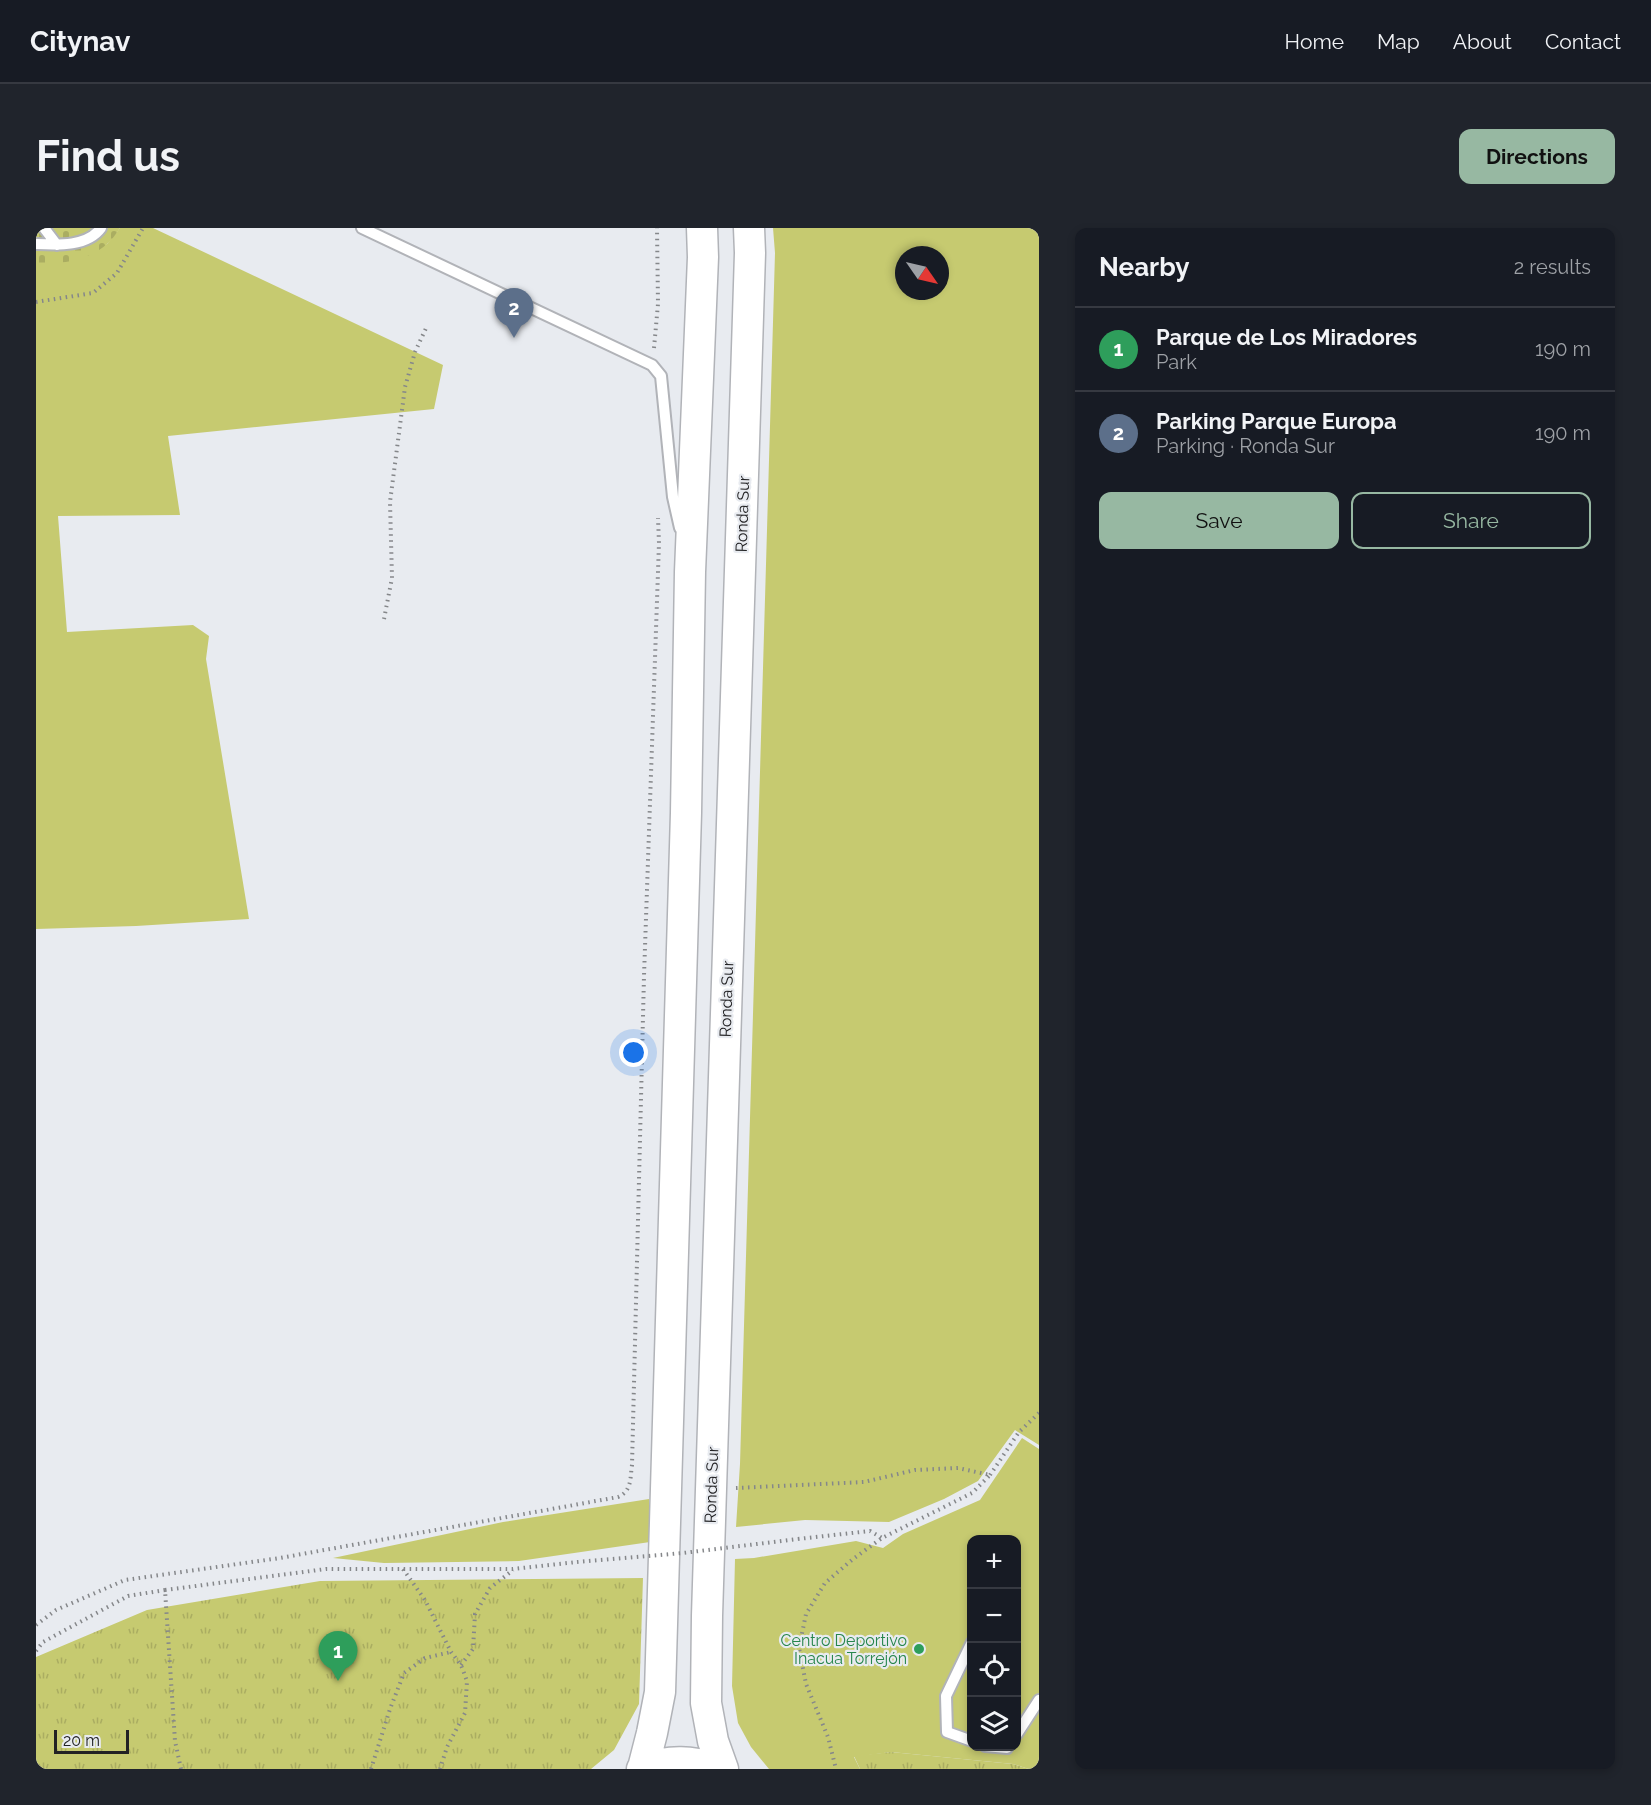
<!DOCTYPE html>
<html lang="en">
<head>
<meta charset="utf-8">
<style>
	body { margin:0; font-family:Raleway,sans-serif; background:#20242c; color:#f1f3f6 }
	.controls { position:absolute; right:18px; bottom:18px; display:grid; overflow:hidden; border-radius:12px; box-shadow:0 3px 9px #0003 }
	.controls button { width:54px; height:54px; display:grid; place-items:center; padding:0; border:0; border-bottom:2px solid #363941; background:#171b24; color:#f1f3f6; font:30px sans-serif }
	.compass { position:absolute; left:859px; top:18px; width:54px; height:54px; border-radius:50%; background:#171b24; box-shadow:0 3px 9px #0003; rotate:124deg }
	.scale { position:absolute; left:18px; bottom:15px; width:75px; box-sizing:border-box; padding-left:6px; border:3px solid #222224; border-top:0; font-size:16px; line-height:21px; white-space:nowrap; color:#222224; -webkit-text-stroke:4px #e8ebf0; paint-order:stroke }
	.you { position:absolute; left:598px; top:825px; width:21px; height:21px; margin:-15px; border:4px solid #fff; border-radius:50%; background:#1a73e8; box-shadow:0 0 0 9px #1a73e833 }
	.badge { display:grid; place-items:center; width:39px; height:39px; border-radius:50%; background:#97b8a2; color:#fff; font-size:20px; font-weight:700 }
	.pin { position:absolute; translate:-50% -50px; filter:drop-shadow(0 2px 3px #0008) }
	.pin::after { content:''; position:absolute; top:32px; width:21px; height:18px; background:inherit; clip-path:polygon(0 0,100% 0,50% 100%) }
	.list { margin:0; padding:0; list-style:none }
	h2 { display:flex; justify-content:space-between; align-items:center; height:78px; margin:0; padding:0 24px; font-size:26px }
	h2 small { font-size:20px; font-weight:400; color:#9ea1a6 }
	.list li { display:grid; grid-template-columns:39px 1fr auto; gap:18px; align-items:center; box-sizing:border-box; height:84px; padding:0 24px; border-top:2px solid #363941 }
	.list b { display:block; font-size:22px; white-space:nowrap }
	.list p { margin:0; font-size:20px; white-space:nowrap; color:#9ea1a6 }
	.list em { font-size:20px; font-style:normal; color:#9ea1a6 }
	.actions { display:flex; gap:12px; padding:18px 24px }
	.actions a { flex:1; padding:14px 0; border:2px solid #97b8a2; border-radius:12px; text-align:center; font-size:21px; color:#97b8a2 }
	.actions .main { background:#97b8a2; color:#111 }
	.icon { flex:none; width:33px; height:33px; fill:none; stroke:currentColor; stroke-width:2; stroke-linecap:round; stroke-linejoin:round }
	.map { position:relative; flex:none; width:1003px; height:1541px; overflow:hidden; border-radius:12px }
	header { display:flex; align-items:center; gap:36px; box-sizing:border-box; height:84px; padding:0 30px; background:#171b24; border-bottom:2px solid #363941 }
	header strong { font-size:28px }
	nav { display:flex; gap:33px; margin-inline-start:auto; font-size:21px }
	.intro { display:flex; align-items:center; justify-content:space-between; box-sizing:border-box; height:144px; padding:0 36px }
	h1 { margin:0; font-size:42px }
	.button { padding:15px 27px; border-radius:12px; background:#97b8a2; color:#111; font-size:21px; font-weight:700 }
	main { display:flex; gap:36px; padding:0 36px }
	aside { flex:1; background:#171b24; border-radius:12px; box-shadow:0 3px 9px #0003 }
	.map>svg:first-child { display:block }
	.grass { fill:#c6ca70; fill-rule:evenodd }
	.cemetery { fill:url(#cemetery-stones) }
	.park { fill:url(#park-tufts) }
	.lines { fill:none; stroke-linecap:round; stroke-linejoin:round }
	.lane-casing { stroke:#b1b3b8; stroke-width:14 }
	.secondary-casing { stroke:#b1b3b8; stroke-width:33 }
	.path { stroke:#85878a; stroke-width:4; stroke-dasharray:1.5 4.5; stroke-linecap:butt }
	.lane { stroke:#fff; stroke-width:10 }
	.secondary { stroke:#fff; stroke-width:30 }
	.path-bridge { stroke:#85878a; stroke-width:4; stroke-dasharray:1.5 4.5; stroke-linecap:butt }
	.leisure-dot { fill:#2e9e5b; stroke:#e8ebf0; stroke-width:2 }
	.labels { text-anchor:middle; stroke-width:4.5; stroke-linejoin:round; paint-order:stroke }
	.street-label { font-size:16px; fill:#222224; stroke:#e8ebf0 }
	.leisure-label { font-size:16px; fill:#27864d; stroke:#e8ebf0; text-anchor:end }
</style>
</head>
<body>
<header>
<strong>Citynav</strong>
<nav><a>Home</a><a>Map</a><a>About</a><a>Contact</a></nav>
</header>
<div class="intro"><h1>Find us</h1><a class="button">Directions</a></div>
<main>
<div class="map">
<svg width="1003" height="1541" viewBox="0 0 1003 1541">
	<defs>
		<pattern id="cemetery-stones" width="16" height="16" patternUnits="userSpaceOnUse" patternTransform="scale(1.5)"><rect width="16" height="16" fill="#c6ca70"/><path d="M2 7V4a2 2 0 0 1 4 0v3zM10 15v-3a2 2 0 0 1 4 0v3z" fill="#aaad61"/></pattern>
		<pattern id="park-tufts" width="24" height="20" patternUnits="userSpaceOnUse" patternTransform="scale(1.5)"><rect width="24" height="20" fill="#c6ca70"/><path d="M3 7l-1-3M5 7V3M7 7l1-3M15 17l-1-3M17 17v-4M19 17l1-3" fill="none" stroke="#aaad61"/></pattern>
	</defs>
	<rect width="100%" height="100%" fill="#e8ebf0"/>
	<path class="grass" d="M 84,0 L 117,0 L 407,137 L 398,181 L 132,208 L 144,287 L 22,288 L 31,404 L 157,397 L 173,408 L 170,431 L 213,691 L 100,698 L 0,701 L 0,36 L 9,36 L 71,16 Z
		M 737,0 L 1003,0 L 1003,1217 L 979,1202 L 942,1253 L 908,1271 L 853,1294 L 769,1292 L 700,1299 L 704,1236 L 739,25 ZM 868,27 L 904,27 L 904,63 L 868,63 Z
		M 986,1210 L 1003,1221 L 1003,1541 L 993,1541 L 977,1536 L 855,1524 L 818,1529 L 824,1541 L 733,1541 L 715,1519 L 702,1495 L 696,1458 L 699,1331 L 718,1330 L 820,1313 L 847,1320 L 867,1306 L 944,1272 ZM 936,1312 L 981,1312 L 981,1518 L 936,1518 Z
		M 613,1271 L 614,1314 L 483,1333 L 348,1335 L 297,1330 L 467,1294 Z"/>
	<path class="cemetery" d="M 0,0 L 84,0 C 80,5 77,11 72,15 C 54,32 24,37 0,36 Z"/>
	<path class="park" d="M 607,1350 L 603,1476 L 578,1522 L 555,1541 L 0,1541 L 0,1429 L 111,1382 L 284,1353 Z
		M 855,1524 L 977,1536 L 993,1541 L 824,1541 L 818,1528 Z"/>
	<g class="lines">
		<g class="lane-casing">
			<path id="lane" d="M 8,0 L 21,17
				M 326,0 L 616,137 L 625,148 L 637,269 L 644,300
				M 0,16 C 21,17 51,19 65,0
				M 936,1414 L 910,1468 L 911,1504 L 936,1513
				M 981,1506 L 1003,1472
				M 949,1518 L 971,1520 L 972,1518"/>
		</g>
		<g class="secondary-casing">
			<path id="secondary" d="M 607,1540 L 616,1505 L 624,1464 L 650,585 L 654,344 L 667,29 L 666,0
				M 606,1541 C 635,1531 655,1533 684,1541
				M 687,1541 L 677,1513 L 670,1475 L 671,1388 L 714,25 L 713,0"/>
		</g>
		<path class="path" d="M 0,74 L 57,65 L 81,45 L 107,0
			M 618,120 L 622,76 L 621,0
			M 348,391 L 356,350 L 354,274 L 369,159 L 379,124 L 391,98
			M 954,1247 L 983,1204 L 1003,1185
			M 700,1260 L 828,1254 L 879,1242 L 922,1240 L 954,1247 L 936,1265 L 846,1310 L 817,1331 L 789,1355 L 770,1386 L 763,1420 L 770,1456 L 792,1509 L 800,1541
			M 762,1311 L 834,1303 L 846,1310
			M 367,1341 L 389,1372 L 415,1424 L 425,1437 L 431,1453 L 429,1485 L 411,1519 L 404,1541
			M 0,1397 L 20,1382 L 89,1352 L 244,1330 L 538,1277 L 582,1269 C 596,1263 594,1250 596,1237 L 608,748 L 623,315 L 622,290
			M 0,1423 L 7,1414 L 92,1368 L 129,1362
			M 425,1437 L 437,1421 L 439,1386 L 454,1360 L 477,1342
			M 145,1541 L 139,1513 L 129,1362 L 290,1341 L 477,1341 L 541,1334
			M 335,1541 L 354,1481 L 368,1445 L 389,1430 L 415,1424"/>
		<use href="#lane" class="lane"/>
		<use href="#secondary" class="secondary"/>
		<path class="path-bridge" d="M 541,1334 L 647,1325 L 762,1311"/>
	</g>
	<circle class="leisure-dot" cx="883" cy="1421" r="6"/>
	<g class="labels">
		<g class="street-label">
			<text transform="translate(706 286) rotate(-88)" y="6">Ronda Sur</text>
			<text transform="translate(690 771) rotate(-88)" y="6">Ronda Sur</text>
			<text transform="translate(675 1257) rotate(-88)" y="6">Ronda Sur</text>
		</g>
		<g class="leisure-label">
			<text x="871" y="1418">Centro Deportivo<tspan x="871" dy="18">Inacua Torrejón</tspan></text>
		</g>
	</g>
</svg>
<div class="controls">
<button>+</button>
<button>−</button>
<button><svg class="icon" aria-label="locate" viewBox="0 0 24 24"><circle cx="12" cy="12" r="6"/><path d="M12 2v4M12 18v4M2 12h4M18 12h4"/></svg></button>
<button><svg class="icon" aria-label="layers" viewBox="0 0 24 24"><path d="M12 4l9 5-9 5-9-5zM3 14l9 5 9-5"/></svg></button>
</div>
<svg class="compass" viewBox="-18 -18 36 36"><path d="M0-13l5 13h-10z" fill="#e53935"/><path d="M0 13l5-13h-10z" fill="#9ea1a6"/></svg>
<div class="scale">20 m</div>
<div class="you"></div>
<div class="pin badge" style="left:302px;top:1453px;background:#2e9e5b">1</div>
<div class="pin badge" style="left:478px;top:110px;background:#5c6f8a">2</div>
</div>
<aside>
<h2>Nearby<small>2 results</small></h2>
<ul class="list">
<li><span class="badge" style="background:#2e9e5b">1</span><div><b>Parque de Los Miradores</b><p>Park</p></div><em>190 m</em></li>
<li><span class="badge" style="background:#5c6f8a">2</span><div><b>Parking Parque Europa</b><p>Parking · Ronda Sur</p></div><em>190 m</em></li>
</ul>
<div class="actions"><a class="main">Save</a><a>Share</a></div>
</aside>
</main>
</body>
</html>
